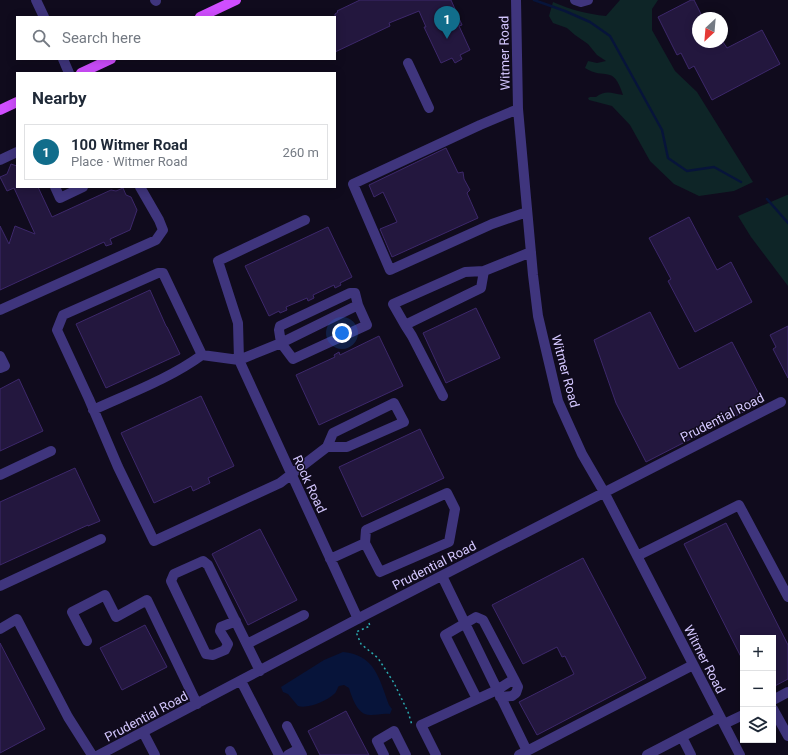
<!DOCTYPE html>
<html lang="en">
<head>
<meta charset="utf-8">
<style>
	body { margin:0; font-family:Roboto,sans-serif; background:#f2f2f3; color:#1f2937 }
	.controls { position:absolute; right:12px; bottom:12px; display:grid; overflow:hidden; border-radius:0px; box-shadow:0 2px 10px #0003 }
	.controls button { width:36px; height:36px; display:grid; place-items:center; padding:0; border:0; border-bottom:1px solid #e0e1e3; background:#fff; color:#1f2937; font:20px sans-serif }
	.compass { position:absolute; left:692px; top:12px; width:36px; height:36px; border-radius:50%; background:#fff; box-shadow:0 2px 10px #0003; rotate:206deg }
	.you { position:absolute; left:342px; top:333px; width:14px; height:14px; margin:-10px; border:3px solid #fff; border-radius:50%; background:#1a73e8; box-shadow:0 0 0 6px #1a73e833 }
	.badge { display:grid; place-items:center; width:26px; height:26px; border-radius:50%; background:#116d8b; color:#fff; font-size:13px; font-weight:700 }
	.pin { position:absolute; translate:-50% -33px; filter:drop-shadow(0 1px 2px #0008) }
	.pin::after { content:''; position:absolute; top:21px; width:14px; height:12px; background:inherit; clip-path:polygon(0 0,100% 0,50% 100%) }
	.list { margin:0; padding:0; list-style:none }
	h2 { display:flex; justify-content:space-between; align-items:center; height:52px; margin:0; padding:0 16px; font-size:17px }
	h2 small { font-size:13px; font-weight:400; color:#747a83 }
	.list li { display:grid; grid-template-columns:26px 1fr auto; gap:12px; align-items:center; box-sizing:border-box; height:56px; margin:0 8px 8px; padding:0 8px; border:1px solid #e0e1e3; border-radius:0px }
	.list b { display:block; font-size:15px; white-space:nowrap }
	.list p { margin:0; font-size:13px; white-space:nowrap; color:#747a83 }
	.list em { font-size:13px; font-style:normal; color:#747a83 }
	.icon { flex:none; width:22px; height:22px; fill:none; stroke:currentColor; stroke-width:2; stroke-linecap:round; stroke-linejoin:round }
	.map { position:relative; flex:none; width:788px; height:755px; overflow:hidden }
	.search { position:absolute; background:#fff; box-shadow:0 2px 10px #0003; left:16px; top:16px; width:320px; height:44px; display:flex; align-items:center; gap:10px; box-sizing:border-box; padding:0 14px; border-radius:0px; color:#747a83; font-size:15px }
	.panel { position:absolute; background:#fff; box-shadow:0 2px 10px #0003; left:16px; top:72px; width:320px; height:116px; border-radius:0px }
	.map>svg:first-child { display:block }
	.green { fill:#0e2527 }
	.water { fill:#07143a }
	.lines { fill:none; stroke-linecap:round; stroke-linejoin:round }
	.stream { stroke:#07143a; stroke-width:2.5 }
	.building { fill:#23173e; stroke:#3d286b }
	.path { stroke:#2aaab0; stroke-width:1.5; stroke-dasharray:2 3; stroke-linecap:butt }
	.minor { stroke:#3f357d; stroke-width:10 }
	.major { stroke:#d04eff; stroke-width:10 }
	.labels { text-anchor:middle; stroke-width:3; stroke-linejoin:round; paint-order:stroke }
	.street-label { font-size:13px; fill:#d4c7ff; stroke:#100b1d }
</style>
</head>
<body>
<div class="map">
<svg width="788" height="755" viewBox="0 0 788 755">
	<rect width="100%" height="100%" fill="#100b1d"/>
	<path class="green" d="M 620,0 L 658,0 L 652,9 L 652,30 L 675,71 L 697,92 L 753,182 L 734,191 L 699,196 L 674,184 L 650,161 L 630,125 L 612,106 L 589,100 L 588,98 L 590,97 L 596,97 C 607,89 612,94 623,95 C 613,63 605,81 585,68 L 588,61 L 597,63 L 606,61 L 597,55 L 588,44 L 575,35 L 567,28 L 553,23 L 549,16 L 553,2 C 571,10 587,14 606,16 Z
		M 787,195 L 788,195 L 788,286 L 751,237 L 738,216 Z"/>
	<path class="water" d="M 343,652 C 375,655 379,678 389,705 L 392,709 L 390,714 C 383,713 378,715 371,715 C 358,716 352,698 349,688 L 344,685 L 339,686 C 337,688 337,692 334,694 C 327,701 308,709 298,706 L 288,694 L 283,692 L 281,687 L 324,660 Z"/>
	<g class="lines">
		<path class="stream" d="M 534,0 L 565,11 L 590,22 L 610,36 L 662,130 L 668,158 L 687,171 L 714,167 L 741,182
			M 767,199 L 788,223"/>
	</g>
	<path class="building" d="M 360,0 L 451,0 L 462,25 L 459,26 L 470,50 L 460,55 L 462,59 L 455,63 L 452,58 L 441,63 L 424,27 L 426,27 L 419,11 L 389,23 L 390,26 L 335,52 L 335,14 L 338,12 L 337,11 Z
		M 691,0 L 694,0 L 703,18 L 698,18 L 698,42 L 723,42 L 727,48 L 762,30 L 780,64 L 712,100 L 694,66 L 689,69 L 681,53 L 677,55 L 658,17 Z
		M 446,148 L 458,173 L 463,172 L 464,179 L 470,190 L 467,193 L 478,218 L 392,257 L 380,229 L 397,222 L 383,192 L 374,197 L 369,185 Z
		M 11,164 L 17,166 L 16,187 L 38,187 L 52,217 L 111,190 L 116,191 L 123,188 L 126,195 L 131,197 L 137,210 L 130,230 L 110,239 L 112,244 L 106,246 L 104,242 L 0,290 L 0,226 L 9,244 L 15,226 L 35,234 L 14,188 L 7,191 L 0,177 L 7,174 Z
		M 689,217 L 717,270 L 731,262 L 752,302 L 695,332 L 668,281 L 671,279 L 649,238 Z
		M 328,227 L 352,277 L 340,283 L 341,285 L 335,288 L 334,285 L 313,295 L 314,298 L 308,301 L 307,298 L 286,307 L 287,310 L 280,313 L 279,311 L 269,316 L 245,266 Z
		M 150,290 L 166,326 L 167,327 L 180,354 L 106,388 L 76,324 Z
		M 476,308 L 500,358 L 446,383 L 423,333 Z
		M 650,312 L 679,369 L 732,342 L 763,402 L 646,462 L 616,403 L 594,340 Z
		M 788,326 L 788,378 L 773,349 L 776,347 L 770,335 Z
		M 379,336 L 403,386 L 319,425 L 296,375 L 335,357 L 334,355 L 339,352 L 340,355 Z
		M 19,379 L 43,431 L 0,451 L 0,389 Z
		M 201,396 L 234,466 L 208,478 L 210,483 L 193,491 L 191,486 L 154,503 L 121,433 Z
		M 420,429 L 444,478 L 362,517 L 339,467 Z
		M 75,468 L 100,521 L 88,526 L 88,525 L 0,565 L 0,502 Z
		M 726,523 L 788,645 L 788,679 L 773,687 L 773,638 L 743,638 L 743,661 L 684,544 Z
		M 260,529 L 297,600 L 248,625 L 212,554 Z
		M 583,558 L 646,678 L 537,735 L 519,702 L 574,674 L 565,656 L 562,657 L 557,647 L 523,664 L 492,605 Z
		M 145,625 L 167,667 L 122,690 L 100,648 Z
		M 0,643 L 45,729 L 0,753 Z
		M 346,711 L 369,755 L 320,755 L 308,731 Z"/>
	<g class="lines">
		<path class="path" d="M 369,623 L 370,626 L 356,632 L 361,644 L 378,658 L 394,683 L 408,712 L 412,725"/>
		<path class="minor" d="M 36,0 L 44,17
			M 155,0 L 156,1
			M 516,0 L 518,109 L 533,275 L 538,316 L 558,401 L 582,454 L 604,492 L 740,755
			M 575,0 L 581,2 L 588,0
			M 63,59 L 69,73
			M 408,63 L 429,108
			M 518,109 L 480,125 L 353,184 L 390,270 L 492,224 L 527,212
			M 0,160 L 17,152
			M 55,187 L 60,198 L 83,187
			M 305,220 L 218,261 L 238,323 L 239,360 L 358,619
			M 484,271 L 481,288 L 405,325 L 393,304 L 465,272 L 484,271 L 531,252
			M 0,310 L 156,240 L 163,230 L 159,220 L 140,187
			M 405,325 L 412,336 L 443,396
			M 0,356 L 5,366 L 0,368
			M 93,410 C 130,393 169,379 202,355
			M 327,447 L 333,433 L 394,403 L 404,422 L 347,447 L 327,447 L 280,483 L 154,541 L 118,467 L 89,399 L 57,330 L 63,315 L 158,273 L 163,273 L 202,355 L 239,360 L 281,343 L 293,359 L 367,325 L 358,305 L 281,343 L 279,330 L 280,326 L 350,293 L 355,293 L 358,305
			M 0,475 L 51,451
			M 637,556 L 739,505 L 788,597
			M 330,559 L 365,543 L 380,572 L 449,542 L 455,509 L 447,493 L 366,530 L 365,543
			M 442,576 L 527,751 L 519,755
			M 0,586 L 101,539
			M 236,621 L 221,627 L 220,631 L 228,644 L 225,650 L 213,655 L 206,654 L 171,581 L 174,574 L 203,561 L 208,565 L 260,671
			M 0,629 L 17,619 L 68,717 L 92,755
			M 87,641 L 72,612 L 105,595 L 116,617 L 147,600 L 197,704
			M 247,644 L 304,615
			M 241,681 L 279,755
			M 500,697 L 512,696 L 516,693 L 518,687 L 514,679
			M 773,700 L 788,692
			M 773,709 L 788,736
			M 724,724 L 743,715
			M 287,726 L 302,755
			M 143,732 L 155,755
			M 682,737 L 691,755
			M 230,751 L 232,755
			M 527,751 L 693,665
			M 99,755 L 365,615 L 781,402
			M 288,755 L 299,749
			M 384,755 L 377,741 L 394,731 L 406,755
			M 436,755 L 421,725 L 497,690 L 514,679 L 483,620 L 476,617 L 445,635 L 477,699
			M 647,755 L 720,717"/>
		<path class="major" d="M 200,17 L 236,0
			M 81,73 L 111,59
			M 0,110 L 17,102"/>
	</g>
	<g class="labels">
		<g class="street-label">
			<text transform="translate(504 53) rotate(-91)" y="5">Witmer Road</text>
			<text transform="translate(566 371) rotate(75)" y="5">Witmer Road</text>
			<text transform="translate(722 417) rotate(-27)" y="5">Prudential Road</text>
			<text transform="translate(310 484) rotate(65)" y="5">Rock Road</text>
			<text transform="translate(434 565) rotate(-27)" y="5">Prudential Road</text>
			<text transform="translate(705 659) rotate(63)" y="5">Witmer Road</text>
			<text transform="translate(146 716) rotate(-28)" y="5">Prudential Road</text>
		</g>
	</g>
</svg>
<div class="controls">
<button>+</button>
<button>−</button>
<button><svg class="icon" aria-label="layers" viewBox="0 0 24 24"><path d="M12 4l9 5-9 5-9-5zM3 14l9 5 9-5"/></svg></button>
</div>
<svg class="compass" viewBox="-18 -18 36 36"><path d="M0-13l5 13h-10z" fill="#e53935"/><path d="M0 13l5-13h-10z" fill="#747a83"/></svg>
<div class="you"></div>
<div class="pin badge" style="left:447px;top:39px">1</div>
<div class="search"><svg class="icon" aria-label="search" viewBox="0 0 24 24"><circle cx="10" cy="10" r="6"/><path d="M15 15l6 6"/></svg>Search here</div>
<section class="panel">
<h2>Nearby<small></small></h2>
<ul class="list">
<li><span class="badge">1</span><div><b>100 Witmer Road</b><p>Place · Witmer Road</p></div><em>260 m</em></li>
</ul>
</section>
</div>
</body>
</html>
